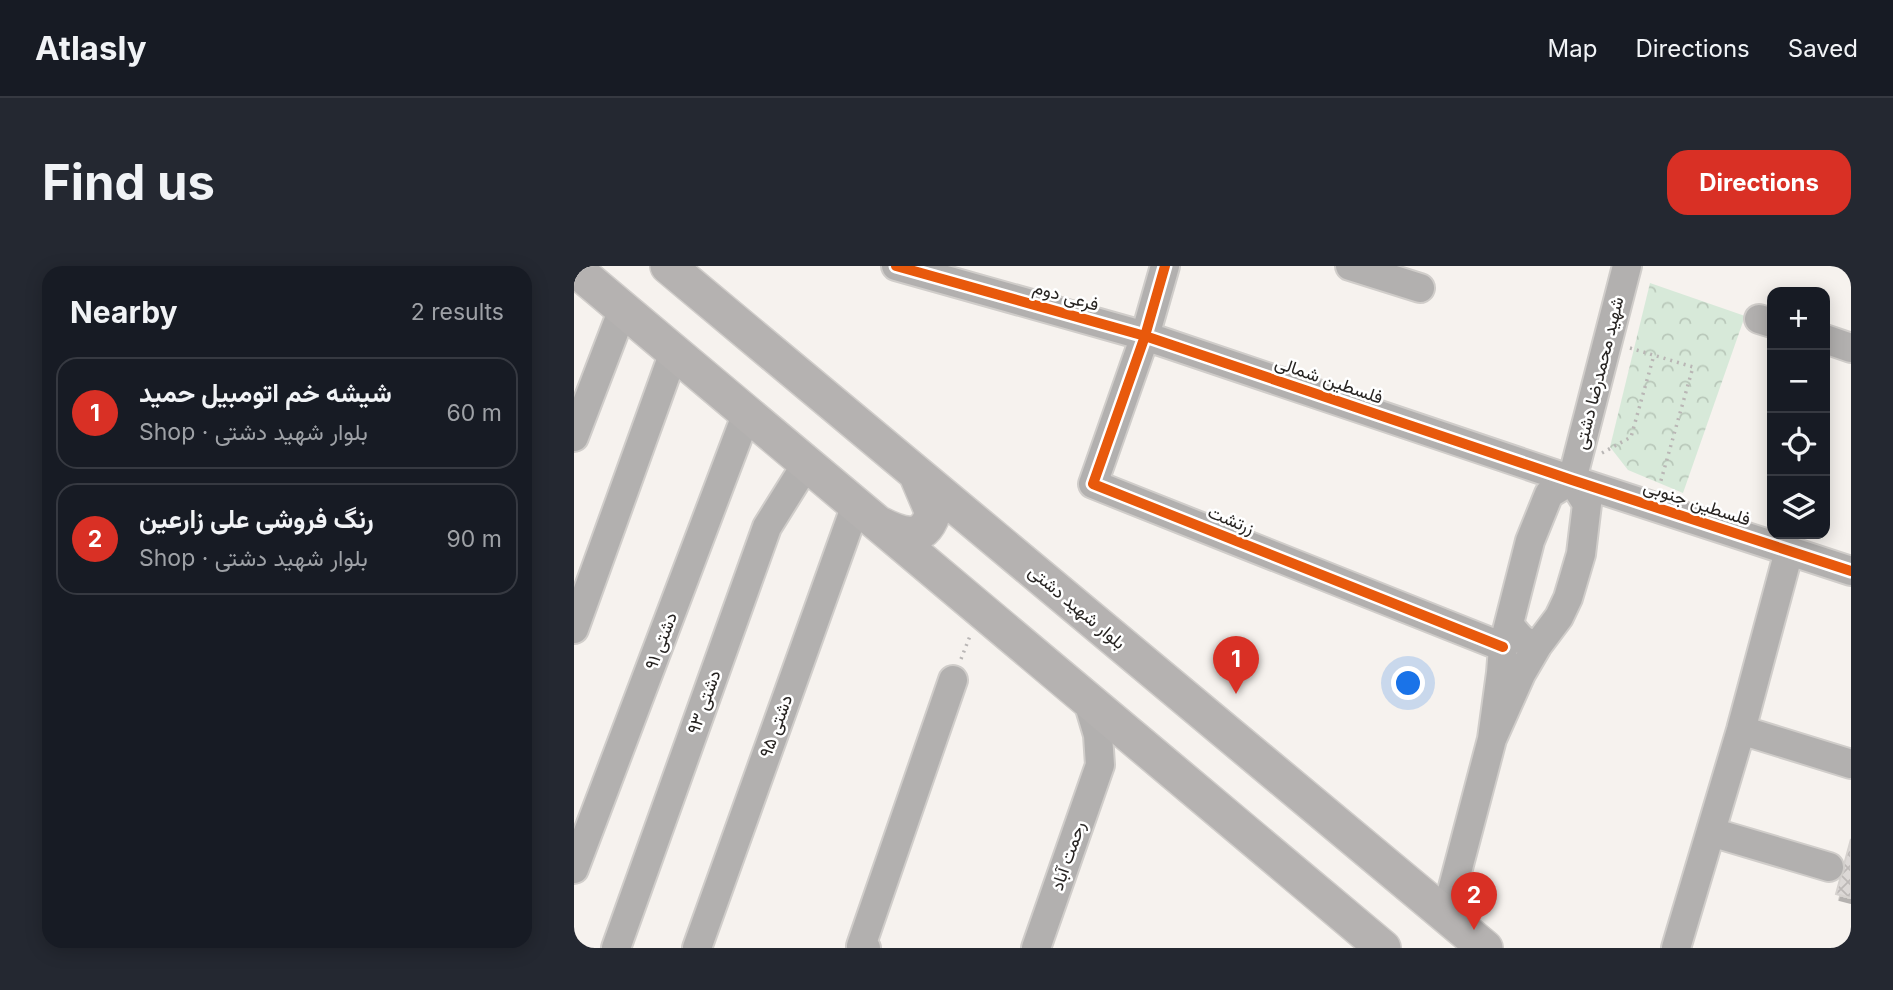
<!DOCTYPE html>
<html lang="en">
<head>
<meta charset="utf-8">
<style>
	body { margin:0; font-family:Inter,Vazirmatn,sans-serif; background:#242831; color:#f1f3f6 }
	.controls { position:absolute; right:21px; top:21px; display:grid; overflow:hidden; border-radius:14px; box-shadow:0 4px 18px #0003 }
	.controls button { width:63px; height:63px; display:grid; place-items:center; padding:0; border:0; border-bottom:2px solid #363941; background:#171b24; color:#f1f3f6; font:35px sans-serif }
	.you { position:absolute; left:835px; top:418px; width:24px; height:24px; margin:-18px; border:5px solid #fff; border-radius:50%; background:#1a73e8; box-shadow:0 0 0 10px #1a73e833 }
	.badge { display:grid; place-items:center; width:46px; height:46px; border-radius:50%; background:#d93025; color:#fff; font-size:23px; font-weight:700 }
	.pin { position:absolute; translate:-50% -58px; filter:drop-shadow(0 2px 4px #0008) }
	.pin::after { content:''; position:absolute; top:37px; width:24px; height:21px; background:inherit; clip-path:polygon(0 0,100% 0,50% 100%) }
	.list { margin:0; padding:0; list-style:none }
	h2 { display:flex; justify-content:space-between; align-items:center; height:91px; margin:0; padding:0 28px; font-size:30px }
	h2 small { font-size:23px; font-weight:400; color:#9ea1a6 }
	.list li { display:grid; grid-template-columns:46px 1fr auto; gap:21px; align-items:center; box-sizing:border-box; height:112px; margin:0 14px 14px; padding:0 14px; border:2px solid #363941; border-radius:21px }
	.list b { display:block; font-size:26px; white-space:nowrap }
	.list p { margin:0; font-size:23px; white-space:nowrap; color:#9ea1a6 }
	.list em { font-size:23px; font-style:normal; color:#9ea1a6 }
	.icon { flex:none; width:38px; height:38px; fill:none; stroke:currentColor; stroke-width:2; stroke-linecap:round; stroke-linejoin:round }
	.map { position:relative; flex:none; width:1277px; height:682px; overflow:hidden; border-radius:21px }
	header { display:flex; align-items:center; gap:42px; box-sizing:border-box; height:98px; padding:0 35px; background:#171b24; border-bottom:2px solid #363941 }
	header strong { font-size:33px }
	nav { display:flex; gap:38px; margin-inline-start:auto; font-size:24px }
	.intro { display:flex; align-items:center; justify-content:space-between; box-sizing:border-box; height:168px; padding:0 42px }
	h1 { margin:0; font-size:49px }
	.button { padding:18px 32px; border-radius:21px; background:#d93025; color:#fff; font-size:24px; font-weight:700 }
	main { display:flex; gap:42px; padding:0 42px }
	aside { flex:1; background:#171b24; border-radius:21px; box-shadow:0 4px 18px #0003 }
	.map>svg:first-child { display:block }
	.park { fill:url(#park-crowns) }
	.building { fill:url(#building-cross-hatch); stroke:#d6d2cf; stroke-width:2; filter:url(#shadow) }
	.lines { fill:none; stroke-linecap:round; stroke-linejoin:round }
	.minor-casing { stroke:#d0cdca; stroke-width:32 }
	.major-casing { stroke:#d0cdca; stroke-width:38 }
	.path { stroke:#b9b6b5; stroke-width:3.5; stroke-dasharray:2 5; stroke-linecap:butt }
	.minor { stroke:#b2b0af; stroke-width:28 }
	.major { stroke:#b5b2b1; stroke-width:35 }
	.cycleway-casing { stroke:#fff; stroke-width:15 }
	.cycleway { stroke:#e8590c; stroke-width:10 }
	.labels { text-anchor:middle; stroke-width:5; stroke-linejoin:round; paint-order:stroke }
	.street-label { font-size:18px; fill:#272422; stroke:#fff }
</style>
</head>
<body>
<header>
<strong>Atlasly</strong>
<nav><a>Map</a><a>Directions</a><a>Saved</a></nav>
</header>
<div class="intro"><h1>Find us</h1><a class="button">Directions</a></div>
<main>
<aside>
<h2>Nearby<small>2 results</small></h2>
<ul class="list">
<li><span class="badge">1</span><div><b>شیشه خم اتومبیل حمید</b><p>Shop · بلوار شهید دشتی</p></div><em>60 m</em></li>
<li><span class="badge">2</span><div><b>رنگ فروشی علی زارعین</b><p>Shop · بلوار شهید دشتی</p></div><em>90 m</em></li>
</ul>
</aside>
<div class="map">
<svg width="1277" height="682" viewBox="0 0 1277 682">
	<defs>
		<pattern id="park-crowns" width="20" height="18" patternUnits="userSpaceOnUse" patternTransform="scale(1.75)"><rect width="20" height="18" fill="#d7e9d9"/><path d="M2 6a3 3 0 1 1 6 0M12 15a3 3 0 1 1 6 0" fill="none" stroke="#b9c8ba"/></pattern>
		<pattern id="building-cross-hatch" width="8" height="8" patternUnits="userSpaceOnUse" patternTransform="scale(1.75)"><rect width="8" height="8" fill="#dcd8d6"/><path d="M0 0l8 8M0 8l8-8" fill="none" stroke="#bdb9b7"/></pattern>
		<filter id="shadow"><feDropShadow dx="3.5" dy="6" stdDeviation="0" flood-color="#0004"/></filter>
	</defs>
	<rect width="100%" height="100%" fill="#f6f2ee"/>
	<path class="park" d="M 1076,17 L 1171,50 L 1109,227 L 1054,204 L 1036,181 Z"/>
	<path class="building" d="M 1277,573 L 1277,632 L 1262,628 Z"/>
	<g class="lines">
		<g class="minor-casing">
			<path id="minor" d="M 322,0 L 571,70 L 998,214 L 1277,305
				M 591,0 L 571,70 L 519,218 L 929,381
				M 776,0 L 846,22
				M 1185,53 L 1198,57
				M 1251,73 L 1277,82
				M 0,171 L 49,43
				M 998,214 L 1053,0
				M 935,358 C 943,369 950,379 964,379 L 985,351 L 994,332 L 1007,288 L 1013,238 L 998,214 L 975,228 L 956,275 L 929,381 L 927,407 L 918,473 L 947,408 L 964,379
				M 0,363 L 100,86
				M 1167,464 L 1277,498
				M 1137,566 L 1255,601
				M 0,603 L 173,147
				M 872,648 L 918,473
				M 42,682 L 193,261 L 233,197
				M 123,682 L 282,239
				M 292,682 L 287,680 L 379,414
				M 462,682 L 526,499 L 524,469 L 513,432
				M 1102,682 L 1167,464 L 1215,285"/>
		</g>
		<g class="major-casing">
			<path id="major" d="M 94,0 L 911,682
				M 0,2 L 809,682
				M 305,258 C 327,269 349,278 359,247 L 342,207"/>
		</g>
		<path class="path" d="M 1056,82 L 1119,101 L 1086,218
			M 1028,187 L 1057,171 L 1080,89
			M 387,393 L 396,370"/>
		<use href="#minor" class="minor"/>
		<use href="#major" class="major"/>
		<g class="cycleway-casing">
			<path id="cycleway" d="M 322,0 L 571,70 L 998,214 L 1277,305
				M 591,0 L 571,70 L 519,218 L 929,381"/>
		</g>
		<use href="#cycleway" class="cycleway"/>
	</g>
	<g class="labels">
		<g class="street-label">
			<text transform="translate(492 30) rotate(16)" y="6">فرعی دوم</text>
			<text transform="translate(1025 107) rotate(-76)" y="6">شهید محمدرضا دشتی</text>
			<text transform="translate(755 114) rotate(19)" y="6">فلسطین شمالی</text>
			<text transform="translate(1123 237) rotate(18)" y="6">فلسطین جنوبی</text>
			<text transform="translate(657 254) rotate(22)" y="6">زرتشت</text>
			<text transform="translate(503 341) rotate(40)" y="6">بلوار شهید دشتی</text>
			<text transform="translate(87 375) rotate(-69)" y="6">دشتی ۹۱</text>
			<text transform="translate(130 436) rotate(-70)" y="6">دشتی ۹۳</text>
			<text transform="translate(202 460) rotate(-70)" y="6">دشتی ۹۵</text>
			<text transform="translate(494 590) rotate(-71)" y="6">رحمت آباد</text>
		</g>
	</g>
</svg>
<div class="controls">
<button>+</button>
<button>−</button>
<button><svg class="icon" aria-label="locate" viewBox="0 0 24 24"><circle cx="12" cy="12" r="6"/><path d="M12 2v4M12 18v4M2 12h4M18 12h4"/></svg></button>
<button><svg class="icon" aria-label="layers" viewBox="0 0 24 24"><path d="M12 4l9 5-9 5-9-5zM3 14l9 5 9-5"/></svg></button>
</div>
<div class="you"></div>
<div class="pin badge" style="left:662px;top:428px">1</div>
<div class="pin badge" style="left:900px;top:664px">2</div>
</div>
</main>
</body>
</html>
